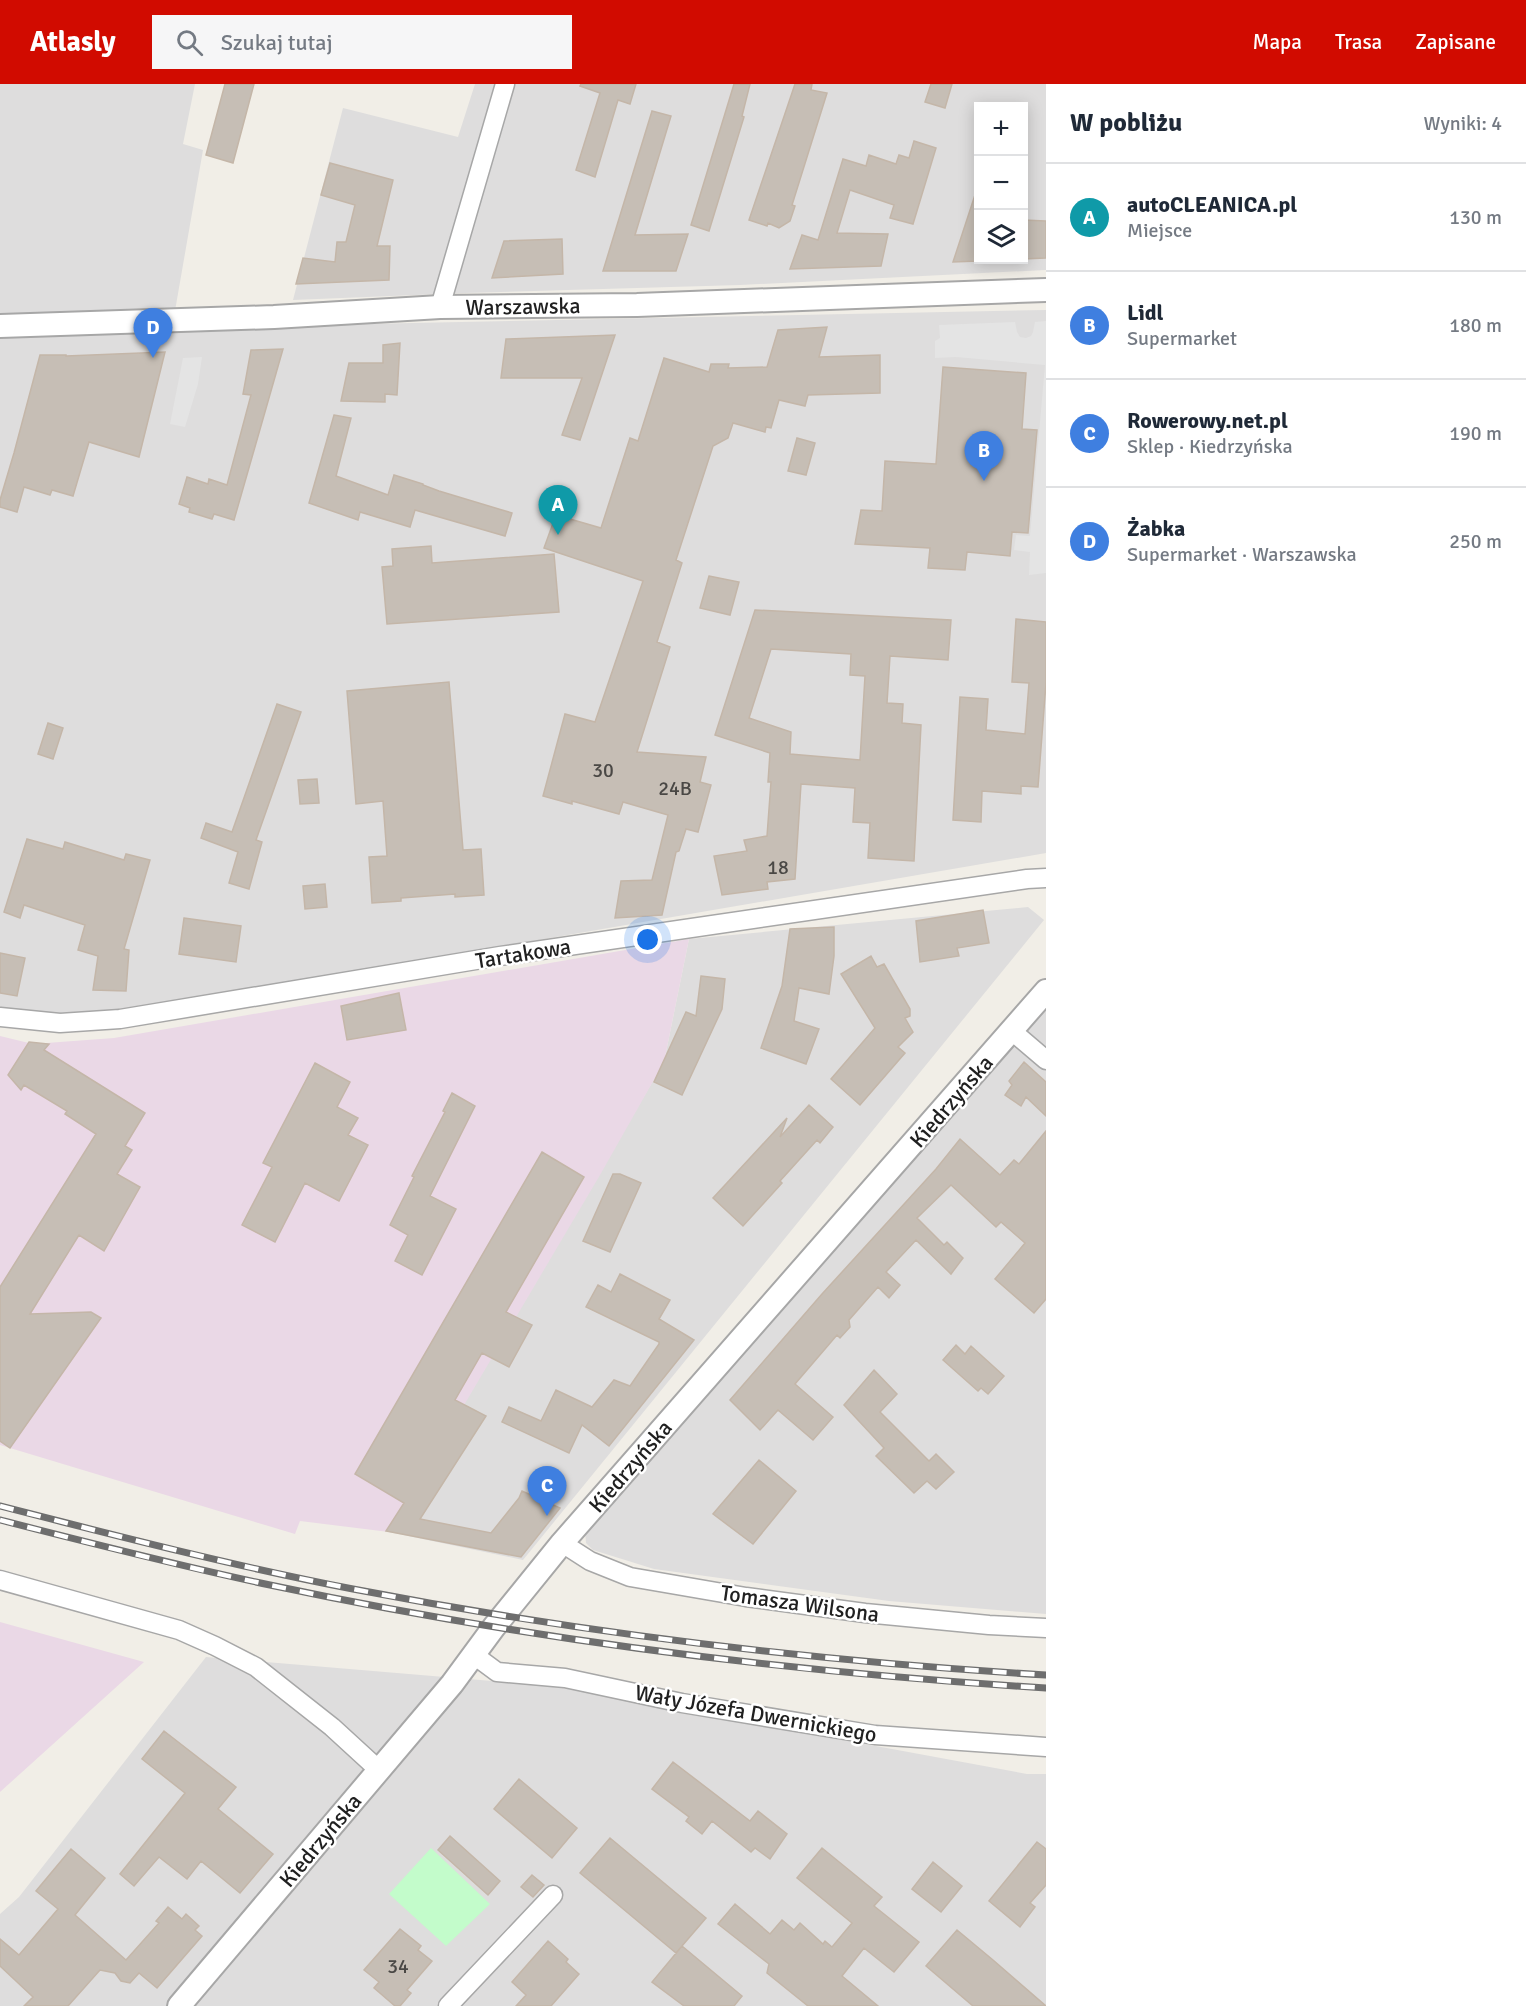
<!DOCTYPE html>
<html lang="pl">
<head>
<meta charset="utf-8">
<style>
	body { margin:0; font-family:Signika,sans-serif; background:#f6f6f7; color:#1f2937 }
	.controls { position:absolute; right:18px; top:18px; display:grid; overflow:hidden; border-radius:0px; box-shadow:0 3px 15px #0003 }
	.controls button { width:54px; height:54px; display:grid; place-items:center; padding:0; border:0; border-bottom:2px solid #e0e1e3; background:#fff; color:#1f2937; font:30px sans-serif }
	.you { position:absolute; left:648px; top:856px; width:21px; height:21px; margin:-15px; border:4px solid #fff; border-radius:50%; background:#1a73e8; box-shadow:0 0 0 9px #1a73e833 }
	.badge { display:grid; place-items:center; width:39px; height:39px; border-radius:50%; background:#d10b00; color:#fff; font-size:20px; font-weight:700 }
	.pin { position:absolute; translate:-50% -50px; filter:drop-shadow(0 2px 3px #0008) }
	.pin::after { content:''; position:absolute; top:32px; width:21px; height:18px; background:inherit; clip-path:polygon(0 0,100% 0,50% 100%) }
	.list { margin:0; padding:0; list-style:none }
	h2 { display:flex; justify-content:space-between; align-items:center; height:78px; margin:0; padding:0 24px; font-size:26px }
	h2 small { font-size:20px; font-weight:400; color:#747a83 }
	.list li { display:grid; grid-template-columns:39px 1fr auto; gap:18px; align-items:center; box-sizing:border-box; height:108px; padding:0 24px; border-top:2px solid #e0e1e3 }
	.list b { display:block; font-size:22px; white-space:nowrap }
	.list p { margin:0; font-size:20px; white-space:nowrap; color:#747a83 }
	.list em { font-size:20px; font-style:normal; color:#747a83 }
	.icon { flex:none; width:33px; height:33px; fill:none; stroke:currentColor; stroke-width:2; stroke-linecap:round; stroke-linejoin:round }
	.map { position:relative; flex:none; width:1046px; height:1922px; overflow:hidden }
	header { display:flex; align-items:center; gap:36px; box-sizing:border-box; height:84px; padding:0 30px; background:#d10b00; color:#fff }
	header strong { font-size:28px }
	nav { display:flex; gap:33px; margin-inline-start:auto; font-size:21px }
	.search { width:420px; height:54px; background:#f6f6f7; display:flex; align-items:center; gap:15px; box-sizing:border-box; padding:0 21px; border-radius:0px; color:#747a83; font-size:22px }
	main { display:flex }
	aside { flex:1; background:#fff }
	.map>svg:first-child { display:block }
	.residential { fill:#dedddd; fill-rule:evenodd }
	.industrial { fill:#ead8e6 }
	.park { fill:#c3fccb }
	.parking { fill:#e4e4e4 }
	.building { fill:#c6beb5; stroke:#c4b6a8; stroke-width:1.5; fill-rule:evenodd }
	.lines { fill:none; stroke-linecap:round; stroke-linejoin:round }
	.minor-casing { stroke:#a7a7a7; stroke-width:21 }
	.tertiary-casing { stroke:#a7a7a7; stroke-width:26 }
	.minor { stroke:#fff; stroke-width:18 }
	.tertiary { stroke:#fff; stroke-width:22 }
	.rail-casing { stroke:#6e6e6e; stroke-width:7 }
	.rail { stroke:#fff; stroke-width:4.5; stroke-dasharray:14; stroke-linecap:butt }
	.labels { text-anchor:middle; stroke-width:5; stroke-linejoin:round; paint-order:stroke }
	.number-label { font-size:20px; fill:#4a4845 }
	.street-label { font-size:22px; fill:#202020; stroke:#fff }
</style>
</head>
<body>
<header>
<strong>Atlasly</strong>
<div class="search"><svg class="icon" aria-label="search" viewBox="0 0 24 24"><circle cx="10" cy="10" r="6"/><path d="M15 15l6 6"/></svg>Szukaj tutaj</div>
<nav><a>Mapa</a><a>Trasa</a><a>Zapisane</a></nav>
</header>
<main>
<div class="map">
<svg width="1046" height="1922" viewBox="0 0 1046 1922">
	<rect width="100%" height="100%" fill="#f1eee7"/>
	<path class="residential" d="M 0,0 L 195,0 L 183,60 L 203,66 L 172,244 L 1046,226 L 1046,769 L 118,928 L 60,932 L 0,925 Z
		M 475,0 L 1046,0 L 1046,186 L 740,201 L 465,209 L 293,216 L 343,24 L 458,53 ZM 978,22 L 1024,22 L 1024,176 L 978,176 Z
		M 1028,823 L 1044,836 L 523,1476 L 389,1448 L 664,978 L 689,855 Z
		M 1046,924 L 1046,1530 L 889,1517 L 654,1485 L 593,1466 L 586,1459 L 585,1447 Z
		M 206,1573 L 552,1602 L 1027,1690 L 1046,1690 L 1046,1922 L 0,1922 L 0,1830 L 19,1813 Z"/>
	<path class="industrial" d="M 689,855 L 664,978 L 600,1091 L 389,1448 L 300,1437 L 295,1450 L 0,1361 L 0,952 L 33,960 L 114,954 Z
		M 0,1538 L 144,1578 L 0,1708 Z"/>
	<path class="park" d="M 431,1764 L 490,1820 L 446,1862 L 389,1810 Z"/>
	<path class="parking" d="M 1046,237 L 1046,489 L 1029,491 L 1030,468 L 1014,466 L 1016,451 L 1030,452 L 1045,281 L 956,273 L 935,274 L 935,257 L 940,254 L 939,241 L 1015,238 L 1017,248 L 1020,253 L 1026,254 L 1031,252 L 1033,248 L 1035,238 Z
		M 202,273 L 198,300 L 185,343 L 170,340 L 183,274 Z"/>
	<path class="building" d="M 225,0 L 254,0 L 233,79 L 206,71 Z
		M 581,0 L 636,0 L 630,20 L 618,16 L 595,93 L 576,86 L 600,9 L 580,2 Z
		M 734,0 L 750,0 L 742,32 L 744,33 L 709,147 L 691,141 Z
		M 795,0 L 812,0 L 811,6 L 827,9 L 792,121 L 795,122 L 790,137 L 779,144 L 768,139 L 767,142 L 749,136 Z
		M 931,0 L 952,0 L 945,24 L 925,18 Z
		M 652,27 L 671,32 L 635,151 L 688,150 L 676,187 L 603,187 Z
		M 914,57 L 936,64 L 913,140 L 890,134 L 894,121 L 850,106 L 837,149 L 888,150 L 881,182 L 790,185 L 802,151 L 818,156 L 843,75 L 866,82 L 869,71 L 896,80 L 899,71 L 909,74 Z
		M 330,79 L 393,96 L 377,162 L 390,162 L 389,196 L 296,200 L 303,174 L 335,178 L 337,158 L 346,158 L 355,121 L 321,111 Z
		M 975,111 L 978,112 L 978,177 L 953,178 Z
		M 1023,136 L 1046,137 L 1046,174 L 1023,175 Z
		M 562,155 L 563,190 L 492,194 L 504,157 Z
		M 827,243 L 819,273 L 880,271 L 880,309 L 808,311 L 805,322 L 779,316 L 771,344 L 766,343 L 765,348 L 733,339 L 728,354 L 713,362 L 676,476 L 682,479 L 657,558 L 670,563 L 637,668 L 706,673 L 700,698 L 711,701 L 698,748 L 686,745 L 679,767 L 676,768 L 662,831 L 615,834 L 621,797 L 652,796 L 668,731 L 623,718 L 619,730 L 572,717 L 572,720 L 543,712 L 565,630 L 595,638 L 643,497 L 544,464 L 556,431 L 601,444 L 630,354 L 638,357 L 664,274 L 709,288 L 711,280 L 729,280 L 728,284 L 767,283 L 778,246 Z
		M 615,251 L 580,356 L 562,351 L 582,294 L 501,294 L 506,255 Z
		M 400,259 L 397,311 L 385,310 L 385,318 L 341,317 L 349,279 L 383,279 L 383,261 Z
		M 283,265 L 234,436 L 214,430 L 212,435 L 189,428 L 190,424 L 179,420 L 187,393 L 208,400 L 209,395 L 227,401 L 251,311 L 243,310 L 251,266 Z
		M 165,268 L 139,373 L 89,358 L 73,412 L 52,406 L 50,411 L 24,403 L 17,428 L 0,423 L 0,416 L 14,369 L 40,271 L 66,271 L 66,272 Z
		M 943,283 L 1026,289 L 1022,345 L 1037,346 L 1028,449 L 1012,448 L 1010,472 L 967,468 L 965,486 L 928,484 L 930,464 L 855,460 L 861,426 L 882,427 L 885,377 L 936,380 Z
		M 334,331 L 351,334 L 336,392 L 388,411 L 394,391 L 423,400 L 423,401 L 439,407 L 512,429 L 505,452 L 415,426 L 410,443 L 360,428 L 358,436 L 309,419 Z
		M 797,354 L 815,359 L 806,391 L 788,387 Z
		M 431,462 L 432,479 L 554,470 L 559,528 L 387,540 L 382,483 L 393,482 L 392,465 Z
		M 709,492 L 739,498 L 730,531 L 700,524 Z
		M 755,526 L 951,536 L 948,576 L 890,572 L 887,619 L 903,620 L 902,639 L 921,641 L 914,777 L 868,774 L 870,739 L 853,738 L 855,704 L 801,700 L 795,795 L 767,798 L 768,805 L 722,811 L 714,772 L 747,767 L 744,756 L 767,752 L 771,698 L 768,698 L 770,669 L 715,651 ZM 771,565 L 851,570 L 850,591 L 865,592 L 860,676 L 790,670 L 791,648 L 749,634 Z
		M 1016,535 L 1046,538 L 1046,599 L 1038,703 L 1021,702 L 1021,710 L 982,707 L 981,738 L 953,736 L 960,613 L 988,615 L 986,646 L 1025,650 L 1029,599 L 1012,598 Z
		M 449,598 L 463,766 L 481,765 L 484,811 L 455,813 L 455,810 L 401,814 L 401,817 L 372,819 L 369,773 L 387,772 L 383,717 L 356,720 L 347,607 Z
		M 277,620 L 301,628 L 256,756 L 262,758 L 249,805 L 229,799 L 238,768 L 201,754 L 206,739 L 232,748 Z
		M 48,639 L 63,644 L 53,675 L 38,670 Z
		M 317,695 L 319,719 L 300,720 L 298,696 Z
		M 27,755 L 63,765 L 65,758 L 124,776 L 126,770 L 150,776 L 124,865 L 129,866 L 126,907 L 93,906 L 98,872 L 78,866 L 85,841 L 24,821 L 20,834 L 4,828 Z
		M 325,800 L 327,823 L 305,825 L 303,802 Z
		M 983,826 L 989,859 L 957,864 L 959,872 L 920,878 L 916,837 Z
		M 184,834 L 241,842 L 236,878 L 179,870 Z
		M 834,843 L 834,872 L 829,910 L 799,904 L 794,937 L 819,945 L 806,980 L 761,964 L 782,902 L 790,845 Z
		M 0,869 L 25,874 L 17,912 L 0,909 Z
		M 871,872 L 877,883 L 884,880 L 910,925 L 910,932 L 905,934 L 913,948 L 898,963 L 905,969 L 860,1021 L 831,995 L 875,944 L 841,890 Z
		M 701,892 L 725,895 L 722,925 L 682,1011 L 654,998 L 686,928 L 696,932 Z
		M 399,909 L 406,946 L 347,956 L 341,922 Z
		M 29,958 L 49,960 L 44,966 L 145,1029 L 125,1062 L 132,1066 L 117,1090 L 140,1103 L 104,1167 L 79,1151 L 30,1230 L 91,1228 L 101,1234 L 10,1364 L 0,1357 L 0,1203 L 96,1050 L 65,1030 L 67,1027 L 24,1001 L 21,1006 L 8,991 Z
		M 1024,978 L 1046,998 L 1046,1032 L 1026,1013 L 1021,1022 L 1005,1011 L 1012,1001 L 1009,997 Z
		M 315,979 L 350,998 L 337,1023 L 358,1034 L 348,1051 L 368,1061 L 339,1117 L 305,1099 L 275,1158 L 242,1141 L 272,1083 L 263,1079 Z
		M 452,1009 L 475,1022 L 430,1112 L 456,1125 L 422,1191 L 395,1177 L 408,1151 L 390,1141 L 414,1093 L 412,1092 L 445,1028 L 443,1027 Z
		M 809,1021 L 833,1043 L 820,1059 L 817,1056 L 780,1097 L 782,1099 L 743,1142 L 713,1114 L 787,1034 L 780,1053 Z
		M 1046,1047 L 1046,1215 L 1034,1229 L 995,1195 L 1025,1159 L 1001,1138 L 996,1143 L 951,1101 L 917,1134 L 944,1161 L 947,1158 L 963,1174 L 951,1190 L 916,1156 L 886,1188 L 900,1201 L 889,1214 L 878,1203 L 849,1236 L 850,1243 L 840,1254 L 837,1251 L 795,1300 L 833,1333 L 813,1356 L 778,1326 L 760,1346 L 730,1316 L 822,1210 L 936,1085 L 960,1055 L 1000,1091 L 1014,1076 L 1019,1080 Z
		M 542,1068 L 584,1093 L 506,1228 L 532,1241 L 509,1283 L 482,1269 L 455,1316 L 486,1332 L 420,1435 L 491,1449 L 519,1414 L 522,1407 L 560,1424 L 521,1473 L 386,1447 L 404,1419 L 355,1390 Z
		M 613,1090 L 620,1090 L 641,1099 L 610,1168 L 583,1157 Z
		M 620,1190 L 670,1216 L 659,1235 L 694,1256 L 609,1362 L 582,1341 L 569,1369 L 502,1338 L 509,1323 L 541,1337 L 556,1306 L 592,1323 L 614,1296 L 630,1302 L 659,1260 L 659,1258 L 586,1223 L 598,1201 L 611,1208 Z
		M 956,1261 L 965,1270 L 971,1262 L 1004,1292 L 988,1310 L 981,1304 L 978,1307 L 943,1276 Z
		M 874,1286 L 897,1310 L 880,1328 L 929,1377 L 936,1370 L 954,1388 L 936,1405 L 927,1397 L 914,1409 L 876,1372 L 884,1364 L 844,1321 Z
		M 759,1376 L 796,1407 L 753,1460 L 713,1430 Z
		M 164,1647 L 236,1703 L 218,1725 L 273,1770 L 240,1809 L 201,1777 L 187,1795 L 159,1773 L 134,1802 L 120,1790 L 185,1709 L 142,1675 Z
		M 673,1678 L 750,1737 L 758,1727 L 787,1750 L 770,1775 L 755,1764 L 751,1768 L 712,1737 L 702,1750 L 686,1737 L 689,1733 L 652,1705 Z
		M 519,1695 L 577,1744 L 552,1774 L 494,1725 Z
		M 450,1752 L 500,1797 L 488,1811 L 438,1766 Z
		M 610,1754 L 706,1834 L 676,1869 L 580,1789 Z
		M 1037,1758 L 1046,1765 L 1046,1801 L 1030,1819 L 1035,1823 L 1020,1843 L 989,1817 Z
		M 822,1764 L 882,1813 L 874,1822 L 919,1858 L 894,1888 L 864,1864 L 842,1892 L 878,1922 L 808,1922 L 767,1889 L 769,1880 L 718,1840 L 735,1820 L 770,1850 L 782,1836 L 794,1846 L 800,1839 L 823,1860 L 825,1857 L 832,1863 L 852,1839 L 797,1794 Z
		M 71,1765 L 105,1794 L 75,1831 L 126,1876 L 159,1839 L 156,1837 L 168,1823 L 182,1835 L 186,1830 L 199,1842 L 195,1846 L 202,1852 L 157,1904 L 139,1889 L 130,1899 L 121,1897 L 115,1889 L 100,1886 L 68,1922 L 24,1922 L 33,1913 L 0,1882 L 0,1855 L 19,1871 L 58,1825 L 36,1807 Z
		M 933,1778 L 962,1802 L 941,1828 L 912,1805 Z
		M 532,1791 L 544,1801 L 533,1813 L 521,1803 Z
		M 400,1845 L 421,1862 L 418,1866 L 432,1877 L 407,1906 L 411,1909 L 400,1922 L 395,1922 L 374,1904 L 379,1898 L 364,1886 Z
		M 957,1846 L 993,1876 L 1046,1922 L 973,1922 L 926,1882 Z
		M 548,1857 L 568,1875 L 566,1878 L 579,1890 L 551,1922 L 516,1922 L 526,1911 L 512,1898 Z
		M 682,1862 L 742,1912 L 734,1922 L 684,1922 L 652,1898 Z"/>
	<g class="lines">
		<g class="minor-casing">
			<path id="minor" d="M 440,223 L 505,0
				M 0,933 L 60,939 L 120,935 L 500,872 L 1027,795 L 1046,794
				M 1012,947 L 1046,976
				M 562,1459 L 590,1477 L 630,1493 L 746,1513 L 865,1529 L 989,1541 L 1046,1544
				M 0,1496 L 179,1546 L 215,1562 L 256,1583 L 332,1643 L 380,1687
				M 474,1571 L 497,1588 L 565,1594 L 682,1619 L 875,1651 L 1046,1663
				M 448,1922 L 553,1811"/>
		</g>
		<g class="tertiary-casing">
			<path id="tertiary" d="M 0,242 L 274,233 L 440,223 L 637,221 L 1046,206
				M 179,1922 L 452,1600 L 494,1543 L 562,1459 L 1046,907"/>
		</g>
		<use href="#minor" class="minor"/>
		<use href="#tertiary" class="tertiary"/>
		<g class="rail-casing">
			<path id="rail" d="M 0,1422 C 117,1452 234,1482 353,1505 C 582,1549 813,1577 1046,1591
				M 0,1436 C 90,1459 179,1482 270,1501 C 526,1555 785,1588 1046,1604"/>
		</g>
		<use href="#rail" class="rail"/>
	</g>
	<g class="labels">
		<g class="number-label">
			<text x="603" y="693">30</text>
			<text x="675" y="711">24B</text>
			<text x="778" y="790">18</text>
			<text x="398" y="1889">34</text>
		</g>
		<g class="street-label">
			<text transform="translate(523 222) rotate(-1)" y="8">Warszawska</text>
			<text transform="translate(523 869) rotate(-9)" y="8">Tartakowa</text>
			<text transform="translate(951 1017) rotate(-49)" y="8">Kiedrzyńska</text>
			<text transform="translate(630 1382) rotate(-49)" y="8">Kiedrzyńska</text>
			<text transform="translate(800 1519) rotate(8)" y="8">Tomasza Wilsona</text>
			<text transform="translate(756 1629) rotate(10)" y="8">Wały Józefa Dwernickiego</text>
			<text transform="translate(320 1756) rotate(-50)" y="8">Kiedrzyńska</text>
		</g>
	</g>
</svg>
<div class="controls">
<button>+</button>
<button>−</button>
<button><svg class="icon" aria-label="layers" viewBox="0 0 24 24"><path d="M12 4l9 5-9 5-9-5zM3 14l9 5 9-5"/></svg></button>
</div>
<div class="you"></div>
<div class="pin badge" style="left:558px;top:451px;background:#0f9aa8">A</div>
<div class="pin badge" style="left:984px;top:397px;background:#3f7fe0">B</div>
<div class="pin badge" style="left:547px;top:1432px;background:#3f7fe0">C</div>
<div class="pin badge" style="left:153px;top:274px;background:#3f7fe0">D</div>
</div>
<aside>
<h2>W pobliżu<small>Wyniki: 4</small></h2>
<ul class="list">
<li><span class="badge" style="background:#0f9aa8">A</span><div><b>autoCLEANICA.pl</b><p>Miejsce</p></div><em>130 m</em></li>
<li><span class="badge" style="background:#3f7fe0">B</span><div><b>Lidl</b><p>Supermarket</p></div><em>180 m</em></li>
<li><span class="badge" style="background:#3f7fe0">C</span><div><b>Rowerowy.net.pl</b><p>Sklep · Kiedrzyńska</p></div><em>190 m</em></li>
<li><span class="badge" style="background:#3f7fe0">D</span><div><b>Żabka</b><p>Supermarket · Warszawska</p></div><em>250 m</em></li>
</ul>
</aside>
</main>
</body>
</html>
